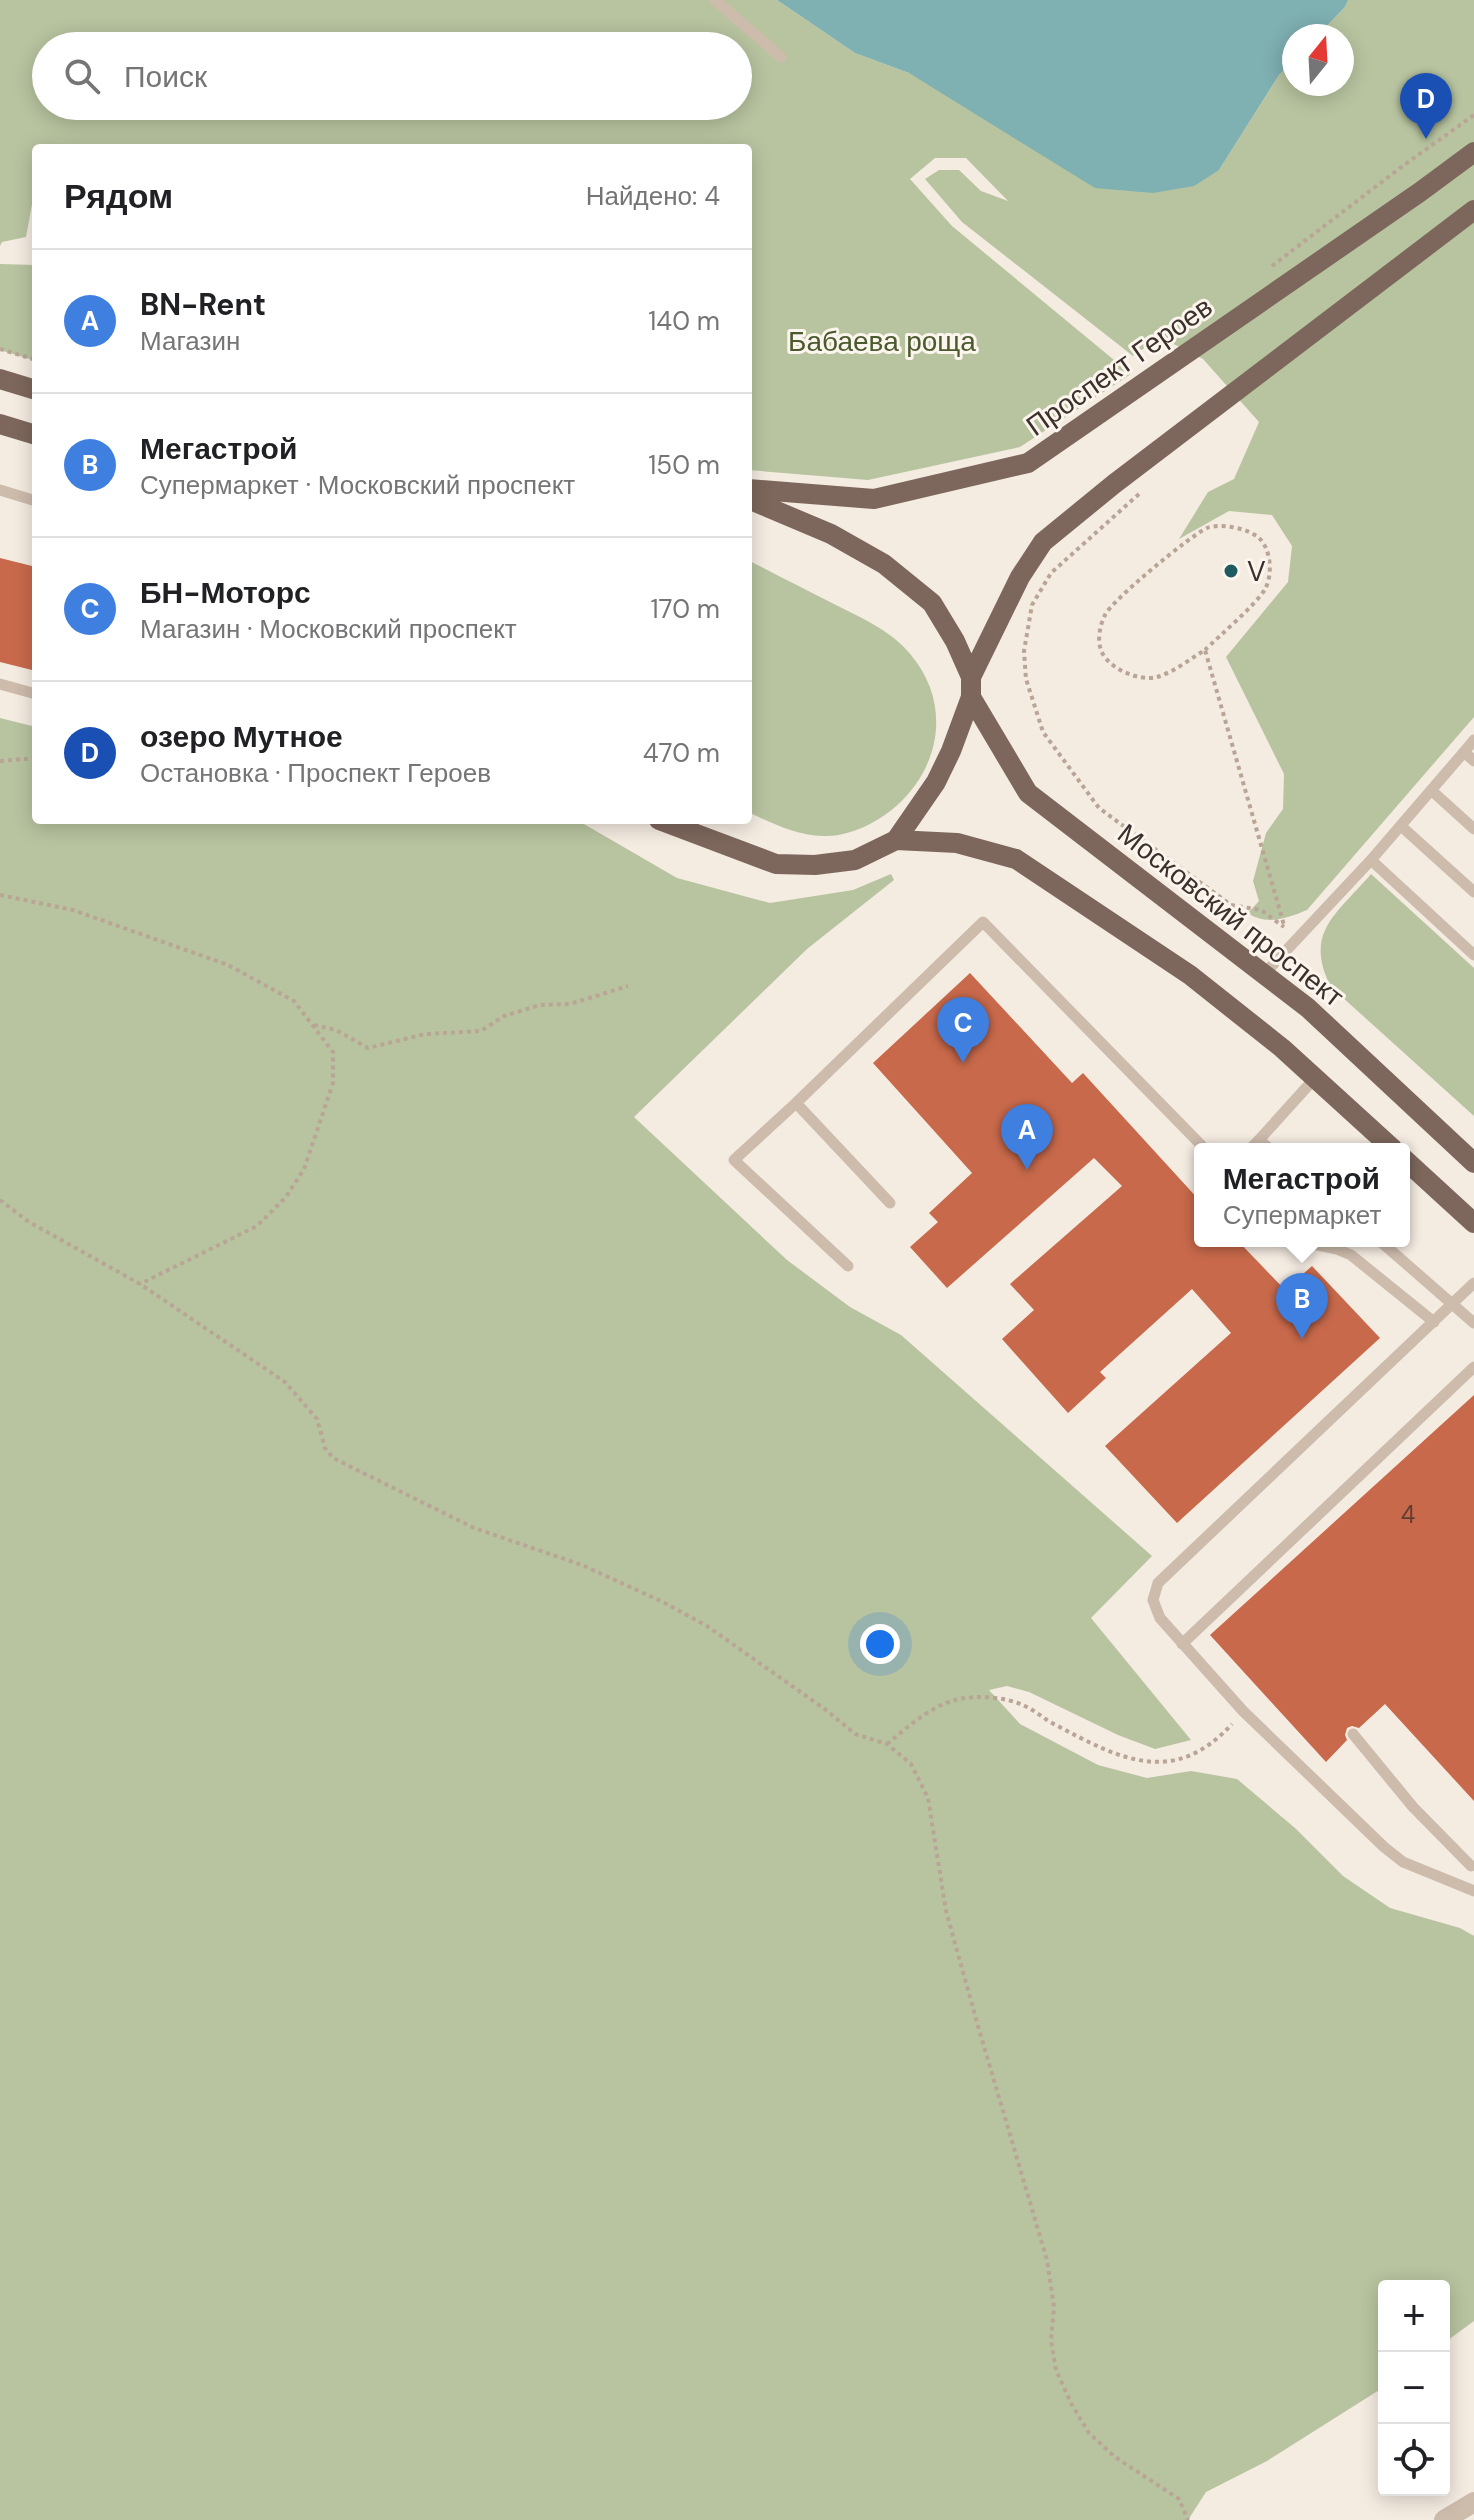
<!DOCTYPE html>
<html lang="ru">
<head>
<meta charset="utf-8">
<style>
	body { margin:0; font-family:"DM Sans",sans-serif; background:#f6f6f6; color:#202124 }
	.controls { position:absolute; right:24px; bottom:24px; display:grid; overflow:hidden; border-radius:8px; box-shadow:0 4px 20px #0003 }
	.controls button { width:72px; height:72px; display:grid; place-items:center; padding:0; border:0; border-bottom:2px solid #e0e0e0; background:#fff; color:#202124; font:40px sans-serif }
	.compass { position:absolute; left:1282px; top:24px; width:72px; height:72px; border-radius:50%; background:#fff; box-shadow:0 4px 20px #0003; rotate:18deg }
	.you { position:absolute; left:880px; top:1644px; width:28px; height:28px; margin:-20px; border:6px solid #fff; border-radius:50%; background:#1a73e8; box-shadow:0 0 0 12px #1a73e833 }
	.badge { display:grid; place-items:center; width:52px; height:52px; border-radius:50%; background:#2563eb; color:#fff; font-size:26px; font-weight:700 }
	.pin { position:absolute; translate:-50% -66px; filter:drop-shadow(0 2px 4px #0008) }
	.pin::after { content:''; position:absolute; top:42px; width:28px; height:24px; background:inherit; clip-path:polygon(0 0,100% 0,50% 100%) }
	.popup { position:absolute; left:1194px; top:1143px; width:216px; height:104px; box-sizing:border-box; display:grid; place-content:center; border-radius:8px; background:#fff; filter:drop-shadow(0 2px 6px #0005); font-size:26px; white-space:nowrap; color:#757577 }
	.popup b { font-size:30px; color:#202124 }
	.popup::after { content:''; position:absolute; left:50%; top:100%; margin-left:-16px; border:16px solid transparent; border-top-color:#fff }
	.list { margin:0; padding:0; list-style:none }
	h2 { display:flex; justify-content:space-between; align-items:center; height:104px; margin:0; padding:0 32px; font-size:34px }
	h2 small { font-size:26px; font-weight:400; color:#757577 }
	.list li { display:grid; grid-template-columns:52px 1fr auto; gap:24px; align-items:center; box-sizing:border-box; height:144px; padding:0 32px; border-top:2px solid #e0e0e0 }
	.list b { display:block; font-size:30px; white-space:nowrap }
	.list p { margin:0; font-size:26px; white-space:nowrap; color:#757577 }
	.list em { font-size:26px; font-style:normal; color:#757577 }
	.icon { flex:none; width:44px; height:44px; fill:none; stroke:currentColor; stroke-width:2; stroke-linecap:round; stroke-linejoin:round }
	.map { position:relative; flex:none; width:1474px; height:2520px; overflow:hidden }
	.search { position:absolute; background:#fff; box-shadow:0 4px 20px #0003; left:32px; top:32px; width:720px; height:88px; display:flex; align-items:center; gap:20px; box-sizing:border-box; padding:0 28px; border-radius:44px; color:#757577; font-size:30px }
	.panel { position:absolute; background:#fff; box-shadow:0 4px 20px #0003; left:32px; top:144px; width:720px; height:680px; border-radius:8px }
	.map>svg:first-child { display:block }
	.green { fill:#b8c4a0; fill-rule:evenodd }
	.water { fill:#7fb0b2 }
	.building { fill:#c8694b }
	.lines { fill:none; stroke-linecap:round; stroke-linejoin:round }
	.path { stroke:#b9a596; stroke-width:4; stroke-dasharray:4 4; stroke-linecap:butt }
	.lane { stroke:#cdbbac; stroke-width:11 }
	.street { stroke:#cdbbac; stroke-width:20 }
	.primary { stroke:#7d675c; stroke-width:20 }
	.poi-dot { fill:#1f5a5e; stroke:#fbf5ee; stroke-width:3 }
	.labels { text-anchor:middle; stroke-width:6; stroke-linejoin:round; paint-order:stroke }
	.number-label { font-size:24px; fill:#5e3e33 }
	.park-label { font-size:28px; fill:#4a5a2e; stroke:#fbf5ee }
	.street-label { font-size:28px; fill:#3b302b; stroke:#fbf5ee }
	.poi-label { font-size:28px; fill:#3b302b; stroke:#fbf5ee; text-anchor:start }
</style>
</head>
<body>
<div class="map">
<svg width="1474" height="2520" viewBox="0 0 1474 2520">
	<rect width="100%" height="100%" fill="#f4ebe1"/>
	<path class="green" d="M 0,0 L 777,0 L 855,53 L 909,73 L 1219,170 L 1279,75 L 1294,60 L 1294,84 L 1342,84 L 1342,36 L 1317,36 L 1345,7 L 1348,0 L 1474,0 L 1474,717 L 1307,910 C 1288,918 1266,926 1248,913 L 1259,901 L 1253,881 L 1266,833 L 1283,809 L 1284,774 L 1226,657 L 1288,582 L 1292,546 L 1272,515 L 1229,511 L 1179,539 L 1208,492 L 1234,479 L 1259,422 L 1203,359 L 1160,337 L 1133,356 L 962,222 L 925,179 L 939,170 L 959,170 L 981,191 L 1008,201 L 966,158 L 935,158 L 910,179 L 952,226 L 1131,374 L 1020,447 L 868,480 L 748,470 L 748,148 L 36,148 L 36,183 L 26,237 L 2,242 L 0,246 ZM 46,46 L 738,46 L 738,106 L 46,106 Z
		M 0,264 L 36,265 L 36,361 L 0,350 Z
		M 748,560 C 775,574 802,588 830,602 C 859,617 890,629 911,655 C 960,714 933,791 870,824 C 856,831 838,837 823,836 C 795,835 772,823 748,812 Z
		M 0,718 L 36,727 L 36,820 L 577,820 L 677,878 L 770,903 L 853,890 L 891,874 L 894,880 L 807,949 L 634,1117 L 787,1260 L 850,1307 L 901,1335 L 1152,1556 L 1091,1618 L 1191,1740 L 1155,1749 L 1118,1735 L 1029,1692 L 1007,1686 L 989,1690 L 1020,1724 L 1098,1765 L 1147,1778 L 1191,1771 L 1237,1779 L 1295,1828 L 1343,1876 L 1390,1908 L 1460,1928 L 1474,1936 L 1474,2321 L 1444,2343 L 1444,2286 L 1384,2286 L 1384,2387 L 1267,2461 L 1206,2492 L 1188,2520 L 0,2520 Z
		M 1371,874 L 1474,968 L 1474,1116 L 1331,987 C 1303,932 1337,914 1371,874 Z"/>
	<path class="water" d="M 777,0 L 1348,0 L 1345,7 L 1317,36 L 1294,36 L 1294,60 L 1279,75 L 1219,170 L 1194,186 L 1153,193 L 1095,188 L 909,73 L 855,53 Z"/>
	<path class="building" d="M 0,558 L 36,567 L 36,671 L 0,662 Z
		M 970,973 L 1072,1083 L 1083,1073 L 1200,1201 L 1200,1241 L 1238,1241 L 1285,1290 L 1312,1266 L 1380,1338 L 1177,1523 L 1105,1446 L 1231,1333 L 1192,1289 L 1100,1372 L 1106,1378 L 1068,1413 L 1002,1339 L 1034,1310 L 1010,1284 L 1122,1186 L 1094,1158 L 947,1288 L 910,1247 L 938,1222 L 929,1213 L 972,1173 L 873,1063 Z
		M 1474,1395 L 1474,1801 L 1385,1704 L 1359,1728 L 1352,1726 L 1347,1728 L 1345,1735 L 1347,1740 L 1326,1762 L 1210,1635 Z"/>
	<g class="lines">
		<path class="path" d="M 1272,266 L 1400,168 L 1474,115
			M 0,349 L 36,360
			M 1139,494 L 1051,573 L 1032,605 L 1024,651 L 1026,679 L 1043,732 L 1099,808 L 1231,905 L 1261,910 L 1284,927
			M 1205,650 C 1218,637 1258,603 1265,589 C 1273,575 1271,549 1259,538 C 1248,528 1220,523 1207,528 C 1191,535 1111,601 1105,615 C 1100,625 1097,639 1101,650 C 1107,668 1139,682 1157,677 C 1174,672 1190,659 1205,650 L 1284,925
			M 0,761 L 36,758
			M 0,895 L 73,910 L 228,965 L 294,1001 L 333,1052 L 333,1083 L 304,1169 L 286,1197 L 257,1226 L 140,1284
			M 314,1025 L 336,1030 L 368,1048 L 425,1034 L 481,1031 L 504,1016 L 540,1005 L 570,1004 L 628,986
			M 0,1200 L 29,1222 L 140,1284 L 285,1382 L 317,1419 L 325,1448 L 333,1458 L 474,1528 L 582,1565 L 663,1602 L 707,1626 L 826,1710 L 855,1734 L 887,1744 L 911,1764 L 928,1798 L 946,1911 L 980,2033 L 1047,2260 L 1054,2307 L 1051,2341 L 1056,2370 L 1072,2405 L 1089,2433 L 1115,2457 L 1179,2499 L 1188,2520
			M 887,1744 C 908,1727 931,1705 959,1699 C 978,1695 1007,1697 1025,1706 C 1036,1711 1045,1720 1056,1725 C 1121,1760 1174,1787 1232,1724"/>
		<path class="lane" d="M 715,0 L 781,57
			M 0,490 L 36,501
			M 0,684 L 36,694
			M 1464,752 L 1474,740
			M 1431,790 L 1474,829
			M 1401,826 L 1474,892
			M 1371,860 L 1474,955
			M 1265,973 L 1371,860 L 1464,752 L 1474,761
			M 796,1103 L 890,1203
			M 1259,1140 L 1315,1078
			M 1250,1149 L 1259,1140 L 1270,1149
			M 1300,1241 L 1337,1249 L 1351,1255 L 1434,1322
			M 1380,1241 L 1474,1323
			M 848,1266 L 734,1160 L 796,1103 L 983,922 L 1205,1149
			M 1474,1283 L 1158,1583 L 1153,1600 L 1160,1618 L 1243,1711 L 1384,1847 L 1403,1862 L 1474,1891
			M 1182,1644 L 1474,1367
			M 1353,1734 L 1413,1807 L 1471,1866"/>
		<path class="street" d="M 1444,2520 L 1474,2502"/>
		<path class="primary" d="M 0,379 L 36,390
			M 0,424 L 36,435
			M 748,489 L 874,499 L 1028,463 L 1420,192 L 1474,152
			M 971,677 L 1020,577 L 1043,542 L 1114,484 L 1474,210
			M 971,697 L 1028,793 L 1308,1008 L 1474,1163
			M 659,820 L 776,864 L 815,865 L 855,860 L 896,840 L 936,782 L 951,751 L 971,697 L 971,677 L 955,641 L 932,603 L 884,564 L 831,534 L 748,499
			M 896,840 L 957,843 L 1016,859 L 1190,975 L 1282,1048 L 1393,1149
			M 1404,1159 L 1474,1223"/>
	</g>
	<circle class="poi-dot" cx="1231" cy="571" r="8"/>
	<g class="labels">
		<g class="number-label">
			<text x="1408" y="1523">4</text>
		</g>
		<g class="park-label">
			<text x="882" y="351">Бабаева роща</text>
		</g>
		<g class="street-label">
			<text transform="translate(1119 366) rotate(-35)" y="10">Проспект Героев</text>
			<text transform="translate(1231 915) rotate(38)" y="10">Московский проспект</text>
		</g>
		<g class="poi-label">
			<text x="1247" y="581">V</text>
		</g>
	</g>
</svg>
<div class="controls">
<button>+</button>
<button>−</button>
<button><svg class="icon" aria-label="locate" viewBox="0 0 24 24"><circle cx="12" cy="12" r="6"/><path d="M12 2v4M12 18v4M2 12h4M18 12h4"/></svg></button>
</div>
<svg class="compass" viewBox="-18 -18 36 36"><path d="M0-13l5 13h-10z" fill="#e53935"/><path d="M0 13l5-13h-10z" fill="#757577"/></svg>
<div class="you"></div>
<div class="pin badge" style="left:1027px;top:1170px;background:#3f7fe0">A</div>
<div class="pin badge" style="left:1302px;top:1339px;background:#3f7fe0">B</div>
<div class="popup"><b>Мегастрой</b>Супермаркет</div>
<div class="pin badge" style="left:963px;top:1063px;background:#3f7fe0">C</div>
<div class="pin badge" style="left:1426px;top:139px;background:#1a4fb4">D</div>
<div class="search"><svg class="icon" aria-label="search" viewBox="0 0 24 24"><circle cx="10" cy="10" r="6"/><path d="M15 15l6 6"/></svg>Поиск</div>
<section class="panel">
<h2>Рядом<small>Найдено: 4</small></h2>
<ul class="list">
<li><span class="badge" style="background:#3f7fe0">A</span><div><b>BN-Rent</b><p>Магазин</p></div><em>140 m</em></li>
<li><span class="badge" style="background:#3f7fe0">B</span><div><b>Мегастрой</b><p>Супермаркет · Московский проспект</p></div><em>150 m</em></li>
<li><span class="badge" style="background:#3f7fe0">C</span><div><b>БН-Моторс</b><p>Магазин · Московский проспект</p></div><em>170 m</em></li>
<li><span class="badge" style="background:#1a4fb4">D</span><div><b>озеро Мутное</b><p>Остановка · Проспект Героев</p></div><em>470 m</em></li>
</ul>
</section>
</div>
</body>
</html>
